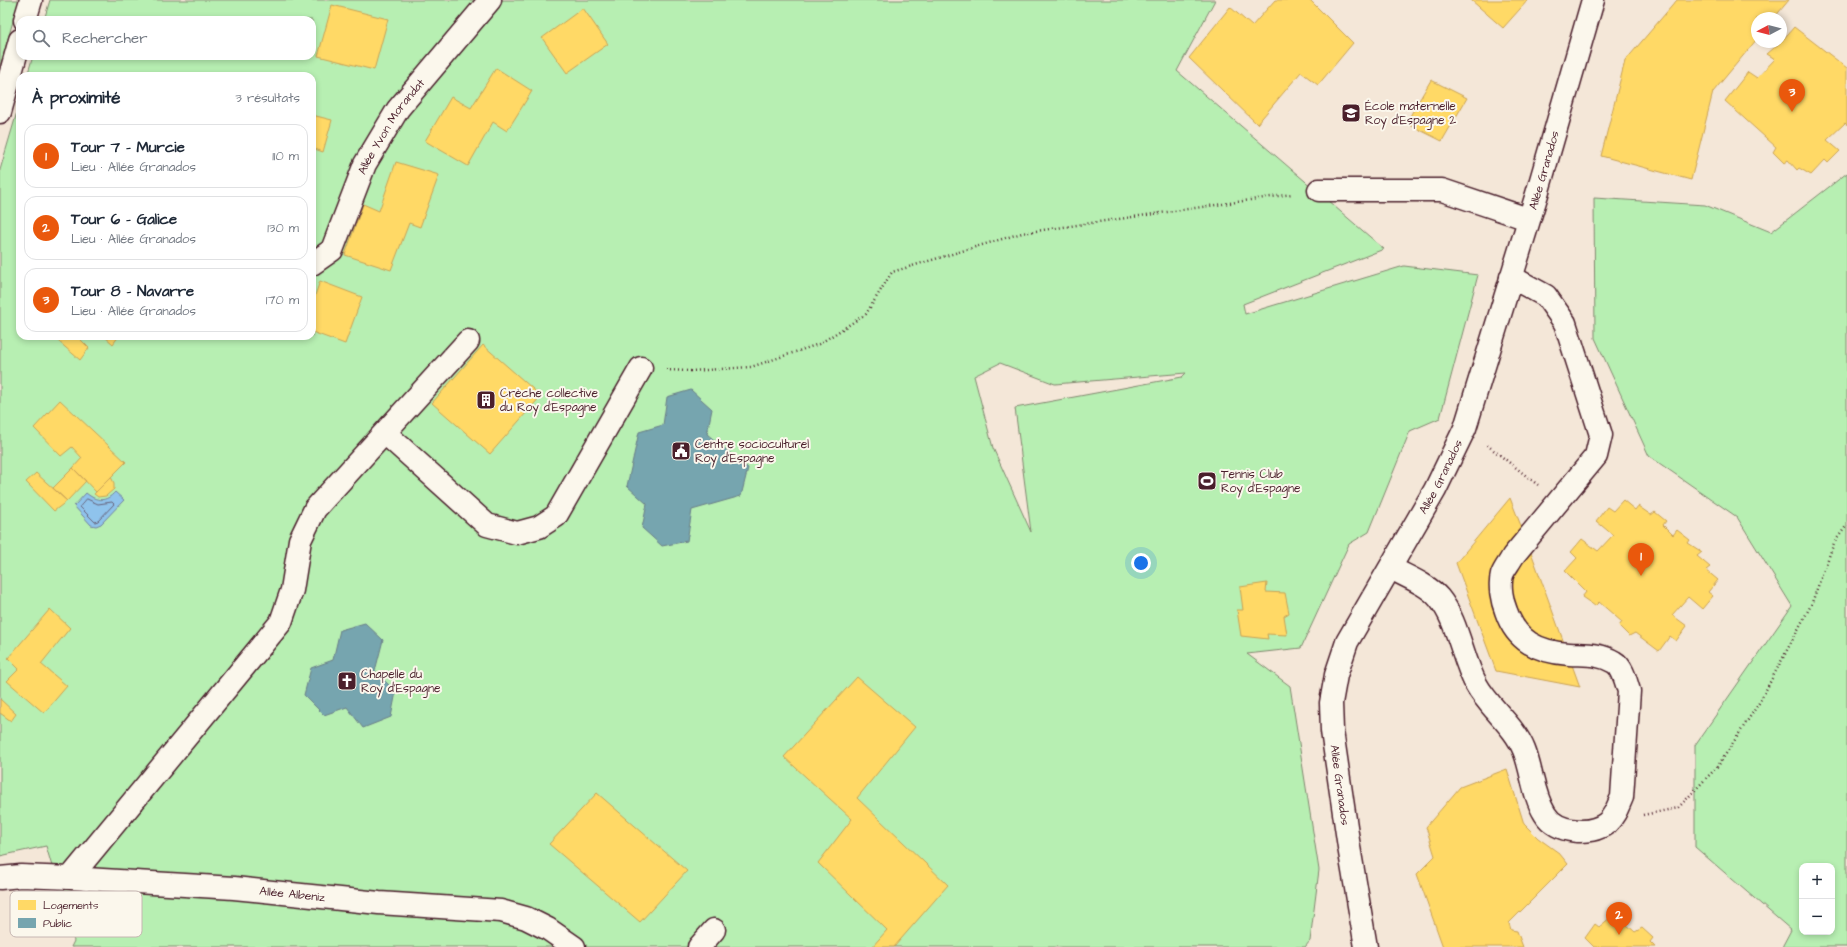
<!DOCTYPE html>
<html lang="fr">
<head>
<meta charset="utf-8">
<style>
	body { margin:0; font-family:"Architects Daughter",sans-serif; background:#f2f2f3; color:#1f2937 }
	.controls { position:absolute; right:12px; bottom:12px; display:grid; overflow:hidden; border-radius:8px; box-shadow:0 2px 6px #0003 }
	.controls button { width:36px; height:36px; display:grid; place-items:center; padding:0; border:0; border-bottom:1px solid #e0e1e3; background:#fff; color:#1f2937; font:20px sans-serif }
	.compass { position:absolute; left:1751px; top:12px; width:36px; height:36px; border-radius:50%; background:#fff; box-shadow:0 2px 6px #0003; rotate:263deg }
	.you { position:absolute; left:1141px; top:563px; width:14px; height:14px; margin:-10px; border:3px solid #fff; border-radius:50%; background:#1a73e8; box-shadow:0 0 0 6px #1a73e833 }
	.badge { display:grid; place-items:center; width:26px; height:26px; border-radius:50%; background:#ea580c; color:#fff; font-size:13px; font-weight:700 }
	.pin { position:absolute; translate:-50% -33px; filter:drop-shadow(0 1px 2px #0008) }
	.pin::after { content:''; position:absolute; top:21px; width:14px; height:12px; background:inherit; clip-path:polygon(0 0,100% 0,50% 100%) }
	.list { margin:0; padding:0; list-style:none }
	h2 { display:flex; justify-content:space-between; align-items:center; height:52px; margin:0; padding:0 16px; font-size:17px }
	h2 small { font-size:13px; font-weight:400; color:#747a83 }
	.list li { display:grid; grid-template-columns:26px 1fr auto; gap:12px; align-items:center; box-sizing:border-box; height:64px; margin:0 8px 8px; padding:0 8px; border:1px solid #e0e1e3; border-radius:12px }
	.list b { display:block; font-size:15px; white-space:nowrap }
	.list p { margin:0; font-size:13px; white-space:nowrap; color:#747a83 }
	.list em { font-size:13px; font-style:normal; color:#747a83 }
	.icon { flex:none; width:22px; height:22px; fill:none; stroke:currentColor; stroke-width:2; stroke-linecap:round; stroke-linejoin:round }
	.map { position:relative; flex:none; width:1847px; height:947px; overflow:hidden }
	.search { position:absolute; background:#fff; box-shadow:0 2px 6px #0003; left:16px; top:16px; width:300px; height:44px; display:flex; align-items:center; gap:10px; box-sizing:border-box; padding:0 14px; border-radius:12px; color:#747a83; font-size:15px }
	.panel { position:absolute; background:#fff; box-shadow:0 2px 6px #0003; left:16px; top:72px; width:300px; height:268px; border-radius:12px }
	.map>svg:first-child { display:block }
	.green { fill:#b7efb2; stroke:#80876e; fill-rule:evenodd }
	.water { fill:#8fc3ec; stroke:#73819f }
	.homes { fill:#ffd966; stroke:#c9a154 }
	.public { fill:#76a5af; stroke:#697d87 }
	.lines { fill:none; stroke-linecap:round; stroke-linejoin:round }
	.shore { stroke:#666178; stroke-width:1 }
	.minor-casing { stroke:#4a1f2b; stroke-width:25 }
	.path { stroke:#4a1f2b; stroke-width:2.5; stroke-dasharray:1 3; stroke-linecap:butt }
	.minor { stroke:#fbf7ec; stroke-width:22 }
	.labels { text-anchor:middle; stroke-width:4; stroke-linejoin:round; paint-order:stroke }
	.poi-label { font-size:12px; fill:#4a1f2b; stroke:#fbf7ec; text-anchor:start }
	.street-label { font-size:12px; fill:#4a1f2b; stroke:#fbf7ec }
	.key { fill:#fbf7ec; stroke:#c6b6b2; stroke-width:1 }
	.key-label { font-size:11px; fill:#4a1f2b }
</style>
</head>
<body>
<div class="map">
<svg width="1847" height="947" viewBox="0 0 1847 947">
	<rect width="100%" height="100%" fill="#f4e7d8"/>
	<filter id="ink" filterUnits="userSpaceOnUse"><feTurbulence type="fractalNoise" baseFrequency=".025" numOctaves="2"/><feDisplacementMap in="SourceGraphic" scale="8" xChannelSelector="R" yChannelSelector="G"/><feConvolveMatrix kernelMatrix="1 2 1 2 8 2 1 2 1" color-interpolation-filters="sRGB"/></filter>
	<g filter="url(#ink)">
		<path class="green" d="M 0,0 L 19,0 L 0,67 Z
			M 50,0 L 1215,0 L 1177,71 L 1384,249 L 1243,304 L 1245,314 L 1404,266 L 1478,275 L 1440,418 L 1410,431 L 1369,532 L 1349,544 L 1301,648 L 1247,654 L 1290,686 L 1319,870 L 1310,941 L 1305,947 L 71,947 L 74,941 L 46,846 L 0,856 L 0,170 L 20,102 L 20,336 L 312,336 L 312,76 L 27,76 L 33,56 L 312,56 L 312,20 L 44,20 ZM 1000,363 L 1055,384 L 1186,373 L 1182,377 L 1015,408 L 1031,532 L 993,448 L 974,376 Z
			M 1847,173 L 1847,947 L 1782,947 L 1791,930 L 1695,847 L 1695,745 L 1792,606 L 1737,517 L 1649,456 L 1595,338 L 1594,198 L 1705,205 L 1771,232 ZM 1802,866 L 1832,866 L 1832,932 L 1802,932 Z"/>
		<path class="water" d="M 115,492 L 124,500 L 101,524 L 96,526 L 91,525 L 74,506 L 86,493 C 97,502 106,502 115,492 Z"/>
		<path class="homes" d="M 1275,0 L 1310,0 L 1353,43 L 1318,85 L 1301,72 L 1257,124 L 1189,58 L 1230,7 L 1252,26 Z
			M 1471,0 L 1528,0 L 1503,28 Z
			M 1677,0 L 1789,0 L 1774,18 L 1757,18 L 1757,39 L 1713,92 L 1691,180 L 1601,156 L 1625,61 Z
			M 332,5 L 388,19 L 374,70 L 318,56 Z
			M 583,8 L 608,44 L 567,73 L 542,38 Z
			M 1794,27 L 1847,68 L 1847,125 L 1845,123 L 1827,140 L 1840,151 L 1828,163 L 1825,160 L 1811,175 L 1799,168 L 1797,170 L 1788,160 L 1784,163 L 1773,152 L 1776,147 L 1725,101 L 1748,72 L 1757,78 L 1775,59 L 1767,54 L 1781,42 Z
			M 496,68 L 532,91 L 507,131 L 493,122 L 468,166 L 425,141 L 451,97 L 471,108 Z
			M 1431,80 L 1467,98 L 1442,141 L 1406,123 Z
			M 312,115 L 332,120 L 323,152 L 312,148 Z
			M 396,162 L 439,175 L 420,227 L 409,223 L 391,270 L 345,255 L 363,204 L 379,211 Z
			M 320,281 L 362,297 L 345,344 L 312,332 L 312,304 Z
			M 63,336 L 77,336 L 89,348 L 80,360 L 58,341 Z
			M 104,336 L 119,336 L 113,344 Z
			M 483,345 L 541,396 L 490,454 L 432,403 Z
			M 60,400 L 126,462 L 96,492 L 73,468 L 82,458 L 72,447 L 61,456 L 34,428 Z
			M 73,468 L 86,481 L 67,501 L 53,488 Z
			M 36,473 L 67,501 L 54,511 L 26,482 Z
			M 111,477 L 114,483 L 114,489 L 106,496 L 98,497 L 94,494 Z
			M 1510,498 L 1527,541 L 1580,687 L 1496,671 L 1456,563 Z
			M 1623,500 L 1635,510 L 1638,506 L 1651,515 L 1655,512 L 1666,521 L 1663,525 L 1673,535 L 1677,530 L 1690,540 L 1688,543 L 1702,552 L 1697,556 L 1710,567 L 1706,570 L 1718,580 L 1708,592 L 1713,596 L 1702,609 L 1688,597 L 1672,615 L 1687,626 L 1676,641 L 1670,636 L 1659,651 L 1635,633 L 1629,636 L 1619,626 L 1622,622 L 1599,602 L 1595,606 L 1582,597 L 1586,592 L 1565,571 L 1577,558 L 1571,552 L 1582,539 L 1598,551 L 1613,535 L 1596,521 L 1607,507 L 1613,511 Z
			M 1267,583 L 1266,592 L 1285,593 L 1289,613 L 1284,616 L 1287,635 L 1267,634 L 1268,639 L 1241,636 L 1237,610 L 1243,610 L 1240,587 Z
			M 50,609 L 70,628 L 41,664 L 67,686 L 44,713 L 7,681 L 19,669 L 8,658 Z
			M 857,677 L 915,727 L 857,798 L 948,885 L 894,947 L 872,947 L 887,930 L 818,863 L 852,819 L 784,757 Z
			M 0,699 L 16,714 L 11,721 L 0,713 Z
			M 1507,769 L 1524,824 L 1538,838 L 1559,853 L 1568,864 L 1509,923 L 1511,930 L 1517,931 L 1523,947 L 1443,947 L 1417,874 L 1435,856 L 1426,827 L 1460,787 Z
			M 597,793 L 687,871 L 640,922 L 549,844 Z
			M 1611,917 L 1623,927 L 1626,924 L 1635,932 L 1642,928 L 1653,938 L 1650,942 L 1655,947 L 1594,947 L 1585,938 L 1595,924 L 1599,927 Z"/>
		<path class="public" d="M 691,390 L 712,409 L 707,434 L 748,468 L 741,496 L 692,510 L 687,541 L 662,546 L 642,528 L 647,504 L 627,486 L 639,432 L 663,425 L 667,397 Z
			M 365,623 L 383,640 L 375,671 L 396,692 L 391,717 L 363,728 L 347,707 L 324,715 L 304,695 L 311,668 L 333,660 L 340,630 Z"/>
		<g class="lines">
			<path class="shore" d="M 87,499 L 98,504 L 112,502 L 114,504 L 98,521 L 95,522 L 80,507 Z"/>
			<g class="minor-casing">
				<g id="minor">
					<path d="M 25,20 L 31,0"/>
					<path d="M 0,112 L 20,40"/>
					<path d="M 1319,190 L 1442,190 L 1528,219"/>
					<path id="s1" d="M 312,264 L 332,250 L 365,164 L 398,109 L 490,0"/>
					<path d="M 385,433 L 487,525 L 517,533 L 539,527 L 556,516 L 641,368"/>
					<path d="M 1391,568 C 1407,577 1427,584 1439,598 C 1458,621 1462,658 1476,684 C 1489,708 1514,725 1524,750 C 1532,770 1533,795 1545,814 C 1556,833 1590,836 1607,823 C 1615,816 1618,806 1622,797 L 1629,691 C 1626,682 1623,667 1614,662 C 1599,653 1585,655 1569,654 C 1538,652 1516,641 1506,611 C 1502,601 1499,586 1502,575 C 1504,569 1510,562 1513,556 L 1596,456 L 1601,435 L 1565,323 L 1546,296 L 1511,277"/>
					<path id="s2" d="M 0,878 L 21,876 L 70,878 L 234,888 L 379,903 L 501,911 L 526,918 L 548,929 L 574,947"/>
					<path d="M 70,878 L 281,622 L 292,590 L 300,540 L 315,509 L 468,341"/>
					<path d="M 699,947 L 714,930"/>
					<path id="s3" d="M 1366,947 L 1349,847 L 1332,731 L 1331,703 L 1336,675 L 1347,642 L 1435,490 L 1465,428 L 1537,194 L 1593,0"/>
				</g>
			</g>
			<path class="path" d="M 666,370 L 690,371 L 751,367 L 819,344 L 866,314 L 892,272 L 1022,233 L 1292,194
				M 1487,445 L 1538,485
				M 1643,815 L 1678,808 L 1718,766 L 1759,703 L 1811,605 L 1834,543 L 1847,525"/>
			<use href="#minor" class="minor"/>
		</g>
	</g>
	<defs>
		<g id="school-square" transform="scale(1)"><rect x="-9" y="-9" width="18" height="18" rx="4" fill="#4a1f2b" stroke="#fbf7ec"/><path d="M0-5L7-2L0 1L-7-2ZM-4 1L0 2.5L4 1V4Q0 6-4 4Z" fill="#fff"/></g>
		<g id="building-square" transform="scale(1)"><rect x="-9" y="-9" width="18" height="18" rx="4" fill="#4a1f2b" stroke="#fbf7ec"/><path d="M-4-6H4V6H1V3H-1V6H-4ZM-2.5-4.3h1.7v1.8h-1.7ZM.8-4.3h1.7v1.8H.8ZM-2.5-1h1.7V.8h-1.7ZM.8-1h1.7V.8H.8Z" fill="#fff"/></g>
		<g id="civic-square" transform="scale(1)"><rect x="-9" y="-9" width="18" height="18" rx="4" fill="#4a1f2b" stroke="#fbf7ec"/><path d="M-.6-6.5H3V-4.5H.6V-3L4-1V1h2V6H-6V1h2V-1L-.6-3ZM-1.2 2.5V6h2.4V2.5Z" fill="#fff"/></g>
		<g id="stadium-square" transform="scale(1)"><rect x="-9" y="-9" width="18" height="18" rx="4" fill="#4a1f2b" stroke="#fbf7ec"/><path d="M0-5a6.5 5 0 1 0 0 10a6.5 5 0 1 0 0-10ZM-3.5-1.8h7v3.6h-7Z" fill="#fff"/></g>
		<g id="church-square" transform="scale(1)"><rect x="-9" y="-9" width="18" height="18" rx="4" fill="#4a1f2b" stroke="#fbf7ec"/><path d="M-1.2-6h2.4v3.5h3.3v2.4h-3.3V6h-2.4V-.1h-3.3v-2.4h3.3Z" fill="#fff"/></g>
	</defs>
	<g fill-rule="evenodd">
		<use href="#school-square" x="1351" y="113"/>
		<use href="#building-square" x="486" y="400"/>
		<use href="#civic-square" x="681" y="451"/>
		<use href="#stadium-square" x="1207" y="481"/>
		<use href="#church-square" x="347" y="681"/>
	</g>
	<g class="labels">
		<g class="poi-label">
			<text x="1365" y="110">École maternelle<tspan x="1365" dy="14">Roy d'Espagne 2</tspan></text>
			<text x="500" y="397">Crèche collective<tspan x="500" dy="14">du Roy d'Espagne</tspan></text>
			<text x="695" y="448">Centre socioculturel<tspan x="695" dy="14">Roy d'Espagne</tspan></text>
			<text x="1221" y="478">Tennis Club<tspan x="1221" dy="14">Roy d'Espagne</tspan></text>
			<text x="361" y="678">Chapelle du<tspan x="361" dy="14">Roy d’Espagne</tspan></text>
		</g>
		<g class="street-label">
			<text dy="4" stroke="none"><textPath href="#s1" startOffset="162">Allée Yvon Morandat</textPath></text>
			<text dy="4" stroke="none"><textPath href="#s3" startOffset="824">Allée Granados</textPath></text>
			<text dy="4" stroke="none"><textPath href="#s3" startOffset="500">Allée Granados</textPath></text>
			<text transform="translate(1340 785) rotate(82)" y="4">Allée Granados</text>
			<text dy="4" stroke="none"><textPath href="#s2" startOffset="293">Allée Albeniz</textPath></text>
		</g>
	</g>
	<rect x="10" y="891" width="132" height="46" rx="6" class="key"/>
	<rect x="18" y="900" width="18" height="10" fill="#ffd966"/>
	<rect x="18" y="918" width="18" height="10" fill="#76a5af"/>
	<g class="key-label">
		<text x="43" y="909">Logements</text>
		<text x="43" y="927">Public</text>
	</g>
</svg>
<div class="controls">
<button>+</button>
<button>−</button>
</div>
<svg class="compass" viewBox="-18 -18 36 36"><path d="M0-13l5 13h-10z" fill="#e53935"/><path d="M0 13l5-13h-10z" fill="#747a83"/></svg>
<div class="you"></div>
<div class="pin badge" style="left:1641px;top:576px">1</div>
<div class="pin badge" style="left:1619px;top:935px">2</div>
<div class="pin badge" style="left:1792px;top:112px">3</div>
<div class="search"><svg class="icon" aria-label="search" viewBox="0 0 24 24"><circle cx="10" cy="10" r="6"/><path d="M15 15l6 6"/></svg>Rechercher</div>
<section class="panel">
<h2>À proximité<small>3 résultats</small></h2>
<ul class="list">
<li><span class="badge">1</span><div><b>Tour 7 - Murcie</b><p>Lieu · Allée Granados</p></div><em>110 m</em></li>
<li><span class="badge">2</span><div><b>Tour 6 - Galice</b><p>Lieu · Allée Granados</p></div><em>130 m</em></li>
<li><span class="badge">3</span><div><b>Tour 8 - Navarre</b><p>Lieu · Allée Granados</p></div><em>170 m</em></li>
</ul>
</section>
</div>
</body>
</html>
